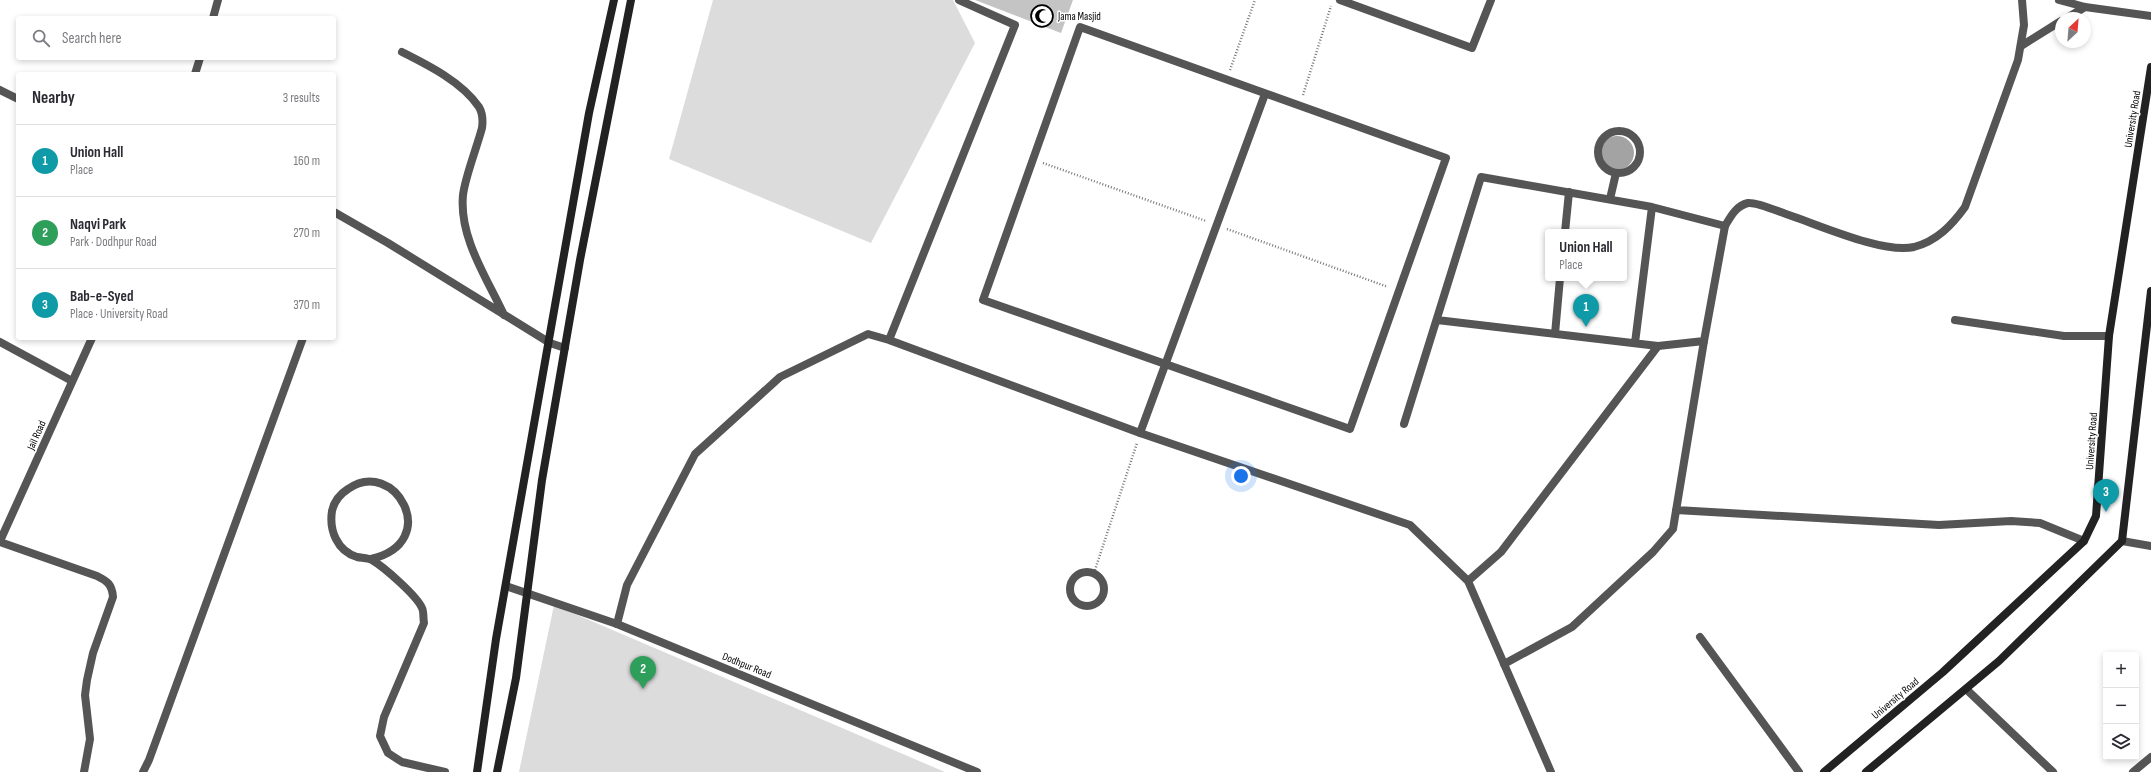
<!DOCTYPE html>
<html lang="en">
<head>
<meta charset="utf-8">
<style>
	body { margin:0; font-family:"Sofia Sans Condensed",sans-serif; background:#f2f2f3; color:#2b2b33 }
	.controls { position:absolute; right:12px; bottom:12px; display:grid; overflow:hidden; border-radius:4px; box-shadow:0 2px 6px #0003 }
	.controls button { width:36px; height:36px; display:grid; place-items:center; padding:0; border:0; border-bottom:1px solid #e1e1e2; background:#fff; color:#2b2b33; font:20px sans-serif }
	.compass { position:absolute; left:2055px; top:12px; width:36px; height:36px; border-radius:50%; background:#fff; box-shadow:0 2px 6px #0003; rotate:26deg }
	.you { position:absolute; left:1241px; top:476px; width:14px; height:14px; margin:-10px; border:3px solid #fff; border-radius:50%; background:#1a73e8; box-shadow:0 0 0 6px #1a73e833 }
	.badge { display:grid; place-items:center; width:26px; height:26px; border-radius:50%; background:#2563eb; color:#fff; font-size:13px; font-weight:700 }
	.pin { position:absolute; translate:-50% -33px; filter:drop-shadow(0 1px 2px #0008) }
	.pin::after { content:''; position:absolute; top:21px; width:14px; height:12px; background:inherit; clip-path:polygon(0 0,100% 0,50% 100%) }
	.popup { position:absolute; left:1545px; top:229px; width:82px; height:52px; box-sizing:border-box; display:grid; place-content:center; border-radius:4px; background:#fff; filter:drop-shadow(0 1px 3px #0005); font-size:13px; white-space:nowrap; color:#7c7c81 }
	.popup b { font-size:15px; color:#2b2b33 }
	.popup::after { content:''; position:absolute; left:50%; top:100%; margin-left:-8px; border:8px solid transparent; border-top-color:#fff }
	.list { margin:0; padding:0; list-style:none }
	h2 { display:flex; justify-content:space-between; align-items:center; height:52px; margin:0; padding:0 16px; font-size:17px }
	h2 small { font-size:13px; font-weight:400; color:#7c7c81 }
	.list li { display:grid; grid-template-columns:26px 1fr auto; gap:12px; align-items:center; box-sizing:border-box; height:72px; padding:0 16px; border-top:1px solid #e1e1e2 }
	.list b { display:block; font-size:15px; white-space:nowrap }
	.list p { margin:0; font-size:13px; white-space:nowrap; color:#7c7c81 }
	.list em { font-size:13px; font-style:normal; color:#7c7c81 }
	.icon { flex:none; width:22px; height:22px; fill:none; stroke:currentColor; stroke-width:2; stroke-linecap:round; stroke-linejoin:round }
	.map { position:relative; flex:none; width:2151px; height:772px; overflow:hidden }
	.search { position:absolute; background:#fff; box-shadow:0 2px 6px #0003; left:16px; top:16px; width:320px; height:44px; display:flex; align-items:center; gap:10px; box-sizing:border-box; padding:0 14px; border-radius:4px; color:#7c7c81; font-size:15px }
	.panel { position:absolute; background:#fff; box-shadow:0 2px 6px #0003; left:16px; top:72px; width:320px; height:268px; border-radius:4px }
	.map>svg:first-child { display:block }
	.green { fill:#dcdcdc }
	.water { fill:#a3a3a3 }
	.building { fill:#c4c4c4 }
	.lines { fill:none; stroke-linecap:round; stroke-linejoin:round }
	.path { stroke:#777; stroke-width:2.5; stroke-dasharray:1 2; stroke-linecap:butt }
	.service { stroke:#555; stroke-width:8 }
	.minor { stroke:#555; stroke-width:8 }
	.tertiary { stroke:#555; stroke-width:8 }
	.secondary { stroke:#222; stroke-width:8 }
	.labels { text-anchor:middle; stroke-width:3; stroke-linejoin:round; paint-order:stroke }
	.poi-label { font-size:11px; fill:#000; stroke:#fff; text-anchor:start }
	.street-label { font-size:11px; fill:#000; stroke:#fff }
</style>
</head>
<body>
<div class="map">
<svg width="2151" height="772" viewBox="0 0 2151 772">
	<rect width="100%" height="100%" fill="#fff"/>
	<path class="green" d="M 713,0 L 953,0 L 975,43 L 871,243 L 669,159 Z
		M 554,605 L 945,772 L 519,772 Z"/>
	<path class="water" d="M1600 153a17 17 0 1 1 34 0a17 17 0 1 1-34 0Z"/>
	<path class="building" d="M 975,0 L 1073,0 L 1061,33 Z"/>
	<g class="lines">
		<path class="path" d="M 1230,70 L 1255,0
			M 1303,95 L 1331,6
			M 1043,163 L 1206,221
			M 1227,229 L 1388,287
			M 1094,573 L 1137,443"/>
		<path class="service" d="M 1340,0 L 1472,48 L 1491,0
			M 1080,27 L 1446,158 L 1350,429 L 983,300 Z
			M1598 152a21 21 0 1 1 42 0a21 21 0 1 1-42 0Z
			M 1610,199 L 1616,173
			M 1565,232 L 1569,192
			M 1437,320 L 1658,346
			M 1955,320 L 2064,336 L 2109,336
			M 1555,334 L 1560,278
			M 1635,343 L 1652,207
			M 1404,424 L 1481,177 L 1652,207 L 1725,226
			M 1140,433 L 1265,94
			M 1676,510 L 1939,525 L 2011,521 L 2040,523 L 2084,541
			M 0,542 L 97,576 C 107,581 112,584 113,597 L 93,653 L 87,680 L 85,695 L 90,739 L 84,772
			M 371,559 C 444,542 394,456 348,489 C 340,494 334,502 332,511 C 329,530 337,551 357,557 C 362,558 368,558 372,560 C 384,567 417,596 422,608 C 424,612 423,618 424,623 L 384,717 L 380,736 L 388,753 L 402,762 L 445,772
			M 1700,637 L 1799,772
			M 1504,664 L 1572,627 L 1653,552 L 1673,529 L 1704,341
			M 1966,689 L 2053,772
			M 2133,772 L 2151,757"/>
		<path class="minor" d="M 213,18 L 218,0
			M 402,52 C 428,65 462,82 479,107 C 483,114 483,121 482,128 C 477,147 465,177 463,195 C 459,238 487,278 504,315
			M 195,74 L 200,58
			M 0,90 L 18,99
			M 334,212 L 388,243 L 550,343 L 565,348
			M 889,340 L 1015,25 L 959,0
			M 0,342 L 72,381
			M 0,541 L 92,338
			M1070 589a17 17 0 1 1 34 0a17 17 0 1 1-34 0Z
			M 1468,581 L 1501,552 L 1658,346 L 1704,341 L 1725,226 C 1731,216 1736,206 1748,203 C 1757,202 1777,211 1786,214 C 1817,224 1883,254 1914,247 C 1937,241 1952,225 1965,207 L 2018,60 L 2024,25 L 2022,0
			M 617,624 L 627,585 L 695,454 L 780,377 L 868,334 L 889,340 L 1140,433 L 1410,525 L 1468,581 L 1551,772
			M 143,772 L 149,760 L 303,338"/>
		<path class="tertiary" d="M 2059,0 L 2085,7 L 2151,16
			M 2067,18 L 2085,7
			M 2021,46 L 2061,21
			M 2122,541 L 2151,546
			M 506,586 L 617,624 L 977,772"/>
		<path class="secondary" d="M 477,772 L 496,639 L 589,113 L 614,0
			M 497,772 L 516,678 L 542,480 L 580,260 L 631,0
			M 1824,772 L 1943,672 L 2084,541 L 2096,516 L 2109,336 L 2151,67
			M 1866,772 L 1999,661 L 2122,541 L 2151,291"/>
	</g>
	<defs>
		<g id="mosque-ring" transform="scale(1.15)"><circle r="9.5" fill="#fff" stroke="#000" stroke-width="1.5"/><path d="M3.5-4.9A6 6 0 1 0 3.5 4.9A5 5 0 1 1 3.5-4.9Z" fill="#000"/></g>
	</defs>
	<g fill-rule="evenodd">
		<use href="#mosque-ring" x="1042" y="16"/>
	</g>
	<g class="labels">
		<g class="poi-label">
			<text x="1058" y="20">Jama Masjid</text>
		</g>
		<g class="street-label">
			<text transform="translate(2132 119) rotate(-81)" y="4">University Road</text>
			<text transform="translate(36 435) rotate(-66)" y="4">Jail Road</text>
			<text transform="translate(2091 441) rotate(-86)" y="4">University Road</text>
			<text transform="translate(747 665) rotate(22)" y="4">Dodhpur Road</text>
			<text transform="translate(1895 698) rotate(-40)" y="4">University Road</text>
		</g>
	</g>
</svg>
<div class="controls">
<button>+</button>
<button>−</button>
<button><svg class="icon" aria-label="layers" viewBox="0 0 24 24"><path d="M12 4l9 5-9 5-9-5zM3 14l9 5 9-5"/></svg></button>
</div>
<svg class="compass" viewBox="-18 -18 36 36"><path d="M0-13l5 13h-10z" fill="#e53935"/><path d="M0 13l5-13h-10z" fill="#7c7c81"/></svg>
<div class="you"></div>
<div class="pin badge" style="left:1586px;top:327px;background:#0f9aa8">1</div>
<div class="popup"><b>Union Hall</b>Place</div>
<div class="pin badge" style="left:643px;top:689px;background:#2e9e5b">2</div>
<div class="pin badge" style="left:2106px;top:512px;background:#0f9aa8">3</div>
<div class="search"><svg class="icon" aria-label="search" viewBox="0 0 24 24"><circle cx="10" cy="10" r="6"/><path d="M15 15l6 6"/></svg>Search here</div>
<section class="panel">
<h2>Nearby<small>3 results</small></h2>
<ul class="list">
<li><span class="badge" style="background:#0f9aa8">1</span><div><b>Union Hall</b><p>Place</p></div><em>160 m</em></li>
<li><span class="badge" style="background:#2e9e5b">2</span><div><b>Naqvi Park</b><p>Park · Dodhpur Road</p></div><em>270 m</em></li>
<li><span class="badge" style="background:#0f9aa8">3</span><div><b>Bab-e-Syed</b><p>Place · University Road</p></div><em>370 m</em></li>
</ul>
</section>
</div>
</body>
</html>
